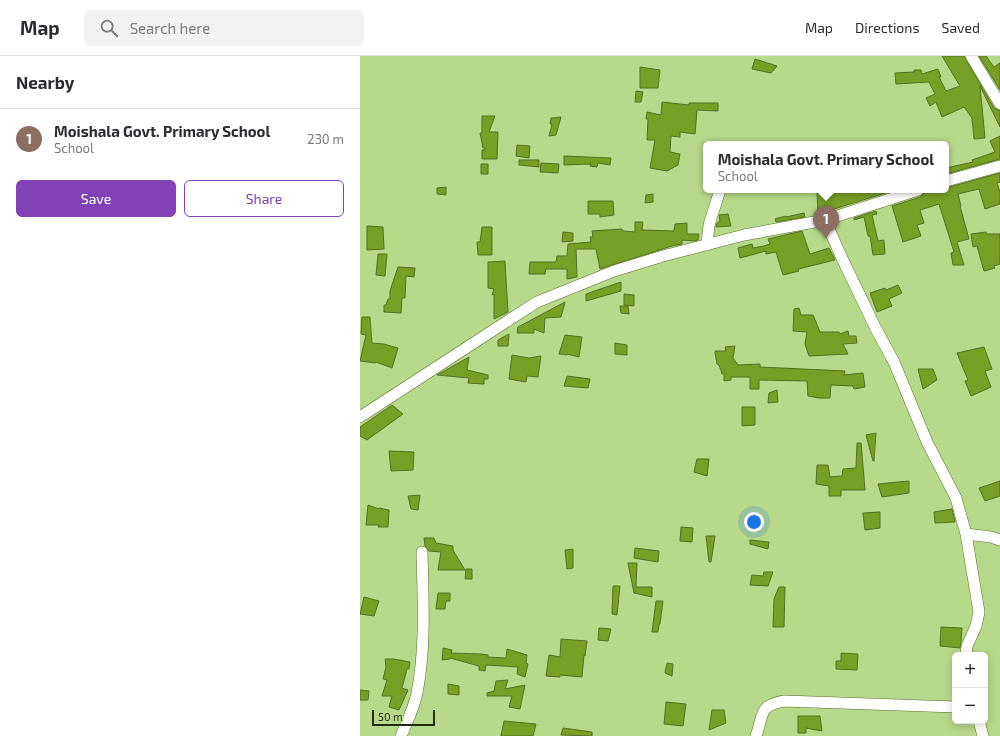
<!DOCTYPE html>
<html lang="en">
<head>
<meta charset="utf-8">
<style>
	body { margin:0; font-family:"Exo 2",sans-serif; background:#f2f2f3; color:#2b2b33 }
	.controls { position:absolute; right:12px; bottom:12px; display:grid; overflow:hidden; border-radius:6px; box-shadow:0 2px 10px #0003 }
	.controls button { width:36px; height:36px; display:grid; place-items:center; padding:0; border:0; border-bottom:1px solid #e1e1e2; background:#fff; color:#2b2b33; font:20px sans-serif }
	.scale { position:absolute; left:12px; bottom:10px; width:63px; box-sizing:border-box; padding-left:4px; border:2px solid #212c0d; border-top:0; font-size:11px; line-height:14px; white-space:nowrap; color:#212c0d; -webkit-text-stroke:3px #b8d88a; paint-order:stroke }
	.you { position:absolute; left:394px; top:466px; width:14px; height:14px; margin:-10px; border:3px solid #fff; border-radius:50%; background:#1a73e8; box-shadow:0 0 0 6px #1a73e833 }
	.badge { display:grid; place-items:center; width:26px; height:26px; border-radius:50%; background:#8242b6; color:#fff; font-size:13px; font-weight:700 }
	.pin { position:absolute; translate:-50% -33px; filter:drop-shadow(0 1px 2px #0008) }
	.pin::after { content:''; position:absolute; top:21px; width:14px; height:12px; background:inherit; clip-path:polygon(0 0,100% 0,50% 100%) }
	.popup { position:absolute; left:343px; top:85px; width:246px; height:52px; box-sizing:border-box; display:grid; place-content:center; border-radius:6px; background:#fff; filter:drop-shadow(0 1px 3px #0005); font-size:13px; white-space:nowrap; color:#7c7c81 }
	.popup b { font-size:15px; color:#2b2b33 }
	.popup::after { content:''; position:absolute; left:50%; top:100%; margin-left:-8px; border:8px solid transparent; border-top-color:#fff }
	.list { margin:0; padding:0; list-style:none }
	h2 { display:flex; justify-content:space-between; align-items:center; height:52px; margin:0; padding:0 16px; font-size:17px }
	h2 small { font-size:13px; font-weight:400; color:#7c7c81 }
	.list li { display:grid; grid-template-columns:26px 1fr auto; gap:12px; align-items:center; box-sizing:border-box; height:60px; padding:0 16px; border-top:1px solid #e1e1e2 }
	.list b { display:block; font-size:15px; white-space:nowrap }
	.list p { margin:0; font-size:13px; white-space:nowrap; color:#7c7c81 }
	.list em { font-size:13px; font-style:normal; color:#7c7c81 }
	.actions { display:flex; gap:8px; padding:12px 16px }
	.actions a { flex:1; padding:9px 0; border:1px solid #8242b6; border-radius:6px; text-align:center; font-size:14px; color:#8242b6 }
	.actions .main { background:#8242b6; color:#fff }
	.icon { flex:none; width:22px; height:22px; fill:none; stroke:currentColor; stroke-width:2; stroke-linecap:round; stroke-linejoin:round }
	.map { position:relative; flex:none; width:640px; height:680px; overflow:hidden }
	header { display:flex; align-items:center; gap:24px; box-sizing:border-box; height:56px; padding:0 20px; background:#fff; border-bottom:1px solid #e1e1e2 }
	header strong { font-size:19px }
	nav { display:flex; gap:22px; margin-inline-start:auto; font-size:14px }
	.search { width:280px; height:36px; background:#f2f2f3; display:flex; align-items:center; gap:10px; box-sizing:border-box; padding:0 14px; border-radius:6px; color:#7c7c81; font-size:15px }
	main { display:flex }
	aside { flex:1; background:#fff }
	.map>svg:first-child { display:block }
	.building { fill:#779f26; stroke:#557023 }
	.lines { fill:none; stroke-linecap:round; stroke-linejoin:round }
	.minor-casing { stroke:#567124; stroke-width:12 }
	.minor { stroke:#fff; stroke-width:11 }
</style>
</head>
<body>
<header>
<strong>Map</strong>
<div class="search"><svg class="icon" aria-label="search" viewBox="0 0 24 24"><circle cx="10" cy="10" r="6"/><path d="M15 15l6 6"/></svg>Search here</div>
<nav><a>Map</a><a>Directions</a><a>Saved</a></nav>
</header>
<main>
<aside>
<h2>Nearby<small></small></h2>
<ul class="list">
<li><span class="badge" style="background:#8d6e63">1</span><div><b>Moishala Govt. Primary School</b><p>School</p></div><em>230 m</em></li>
</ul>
<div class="actions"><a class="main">Save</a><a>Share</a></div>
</aside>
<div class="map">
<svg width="640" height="680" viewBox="0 0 640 680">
	<rect width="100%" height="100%" fill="#b8d88a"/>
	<path class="building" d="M 582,0 L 604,0 L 634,52 L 640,55 L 640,71 L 620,30 L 625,82 L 614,83 L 612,62 L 604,51 L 582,61 L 576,46 L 570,50 L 566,42 L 575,38 L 569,26 L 536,28 L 535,17 L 554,16 L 554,14 L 561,14 L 562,18 L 578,13 L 581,21 L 579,21 L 586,35 L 600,30 Z
		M 619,0 L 626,0 L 634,11 L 640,7 L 640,34 Z
		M 395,3 L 417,10 L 411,17 L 392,13 Z
		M 280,11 L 300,14 L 298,32 L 280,32 Z
		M 276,35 L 283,36 L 281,46 L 275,46 Z
		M 302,46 L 329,49 L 329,47 L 358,47 L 358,55 L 337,54 L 335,78 L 320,76 L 320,81 L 311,80 L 310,96 L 320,98 L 318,109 L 307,115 L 290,112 L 295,84 L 287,84 L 288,63 L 286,63 L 287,56 L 301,59 Z
		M 122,60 L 135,60 L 129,76 L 138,76 L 137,103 L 122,103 L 122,94 L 124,94 L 124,91 L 123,92 L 120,77 L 122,77 Z
		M 201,61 L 196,79 L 189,80 L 192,68 L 190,68 L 191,62 Z
		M 640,80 L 640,103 L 586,118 L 586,112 L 613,106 L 612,104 L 635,96 L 630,85 Z
		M 157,89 L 170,90 L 169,102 L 156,100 Z
		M 204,100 L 251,102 L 250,109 L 238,107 L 237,111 L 230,110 L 231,108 L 204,109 Z
		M 159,104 L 179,104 L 179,111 L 159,109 Z
		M 181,107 L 199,108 L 198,117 L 180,116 Z
		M 121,108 L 128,108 L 128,118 L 121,118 Z
		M 640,117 L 640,126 L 637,127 L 640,136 L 640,148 L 625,153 L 619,133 L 598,138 L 601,150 L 600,150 L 609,183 L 597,186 L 604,209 L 593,209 L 591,197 L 594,196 L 579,148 L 560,154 L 564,167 L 557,169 L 561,180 L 543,186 L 532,150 L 560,141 L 563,138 L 565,134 L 568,134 L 568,137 L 586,134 L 586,132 Z
		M 86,131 L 86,139 L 77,138 L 77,132 Z
		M 472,134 L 535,134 L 458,158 L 457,137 L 472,137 Z
		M 293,138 L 293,146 L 285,147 L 286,139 Z
		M 228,145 L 253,145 L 254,159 L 240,161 L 240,158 L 228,158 Z
		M 516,155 L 517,158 L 512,159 L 518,185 L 524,184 L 525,198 L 513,199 L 510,180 L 508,180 L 504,161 L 494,164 L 494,162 Z
		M 444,157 L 445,161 L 416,166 L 415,163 L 426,160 L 426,161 Z
		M 368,158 L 371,170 L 356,171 L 357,167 L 360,165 L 359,159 Z
		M 275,166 L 283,166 L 282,174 L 314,175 L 315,168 L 327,167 L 327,178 L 339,178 L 338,184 L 334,185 L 322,184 L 322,188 L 312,190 L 240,213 L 236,193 L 216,193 L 217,221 L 207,223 L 207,213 L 186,213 L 185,218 L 169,218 L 170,206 L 196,206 L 197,200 L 207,200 L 208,188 L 231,186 L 230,181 L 233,181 L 232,175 L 262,173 L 263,175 L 275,176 Z
		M 7,170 L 23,171 L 24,193 L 7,194 Z
		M 122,171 L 132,171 L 132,199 L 118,199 L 117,186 L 120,186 Z
		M 442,175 L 450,198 L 469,192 L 475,204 L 438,213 L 439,215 L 423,219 L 416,196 L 406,198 L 406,195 L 380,202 L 378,192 L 392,188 L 393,192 L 404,190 L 410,188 L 408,183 Z
		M 203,176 L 213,177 L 213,185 L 202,186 Z
		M 626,176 L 626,178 L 640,178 L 640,208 L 634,210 L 635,212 L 624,215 L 617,190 L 613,191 L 611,178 Z
		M 18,198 L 27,198 L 25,220 L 16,219 Z
		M 145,205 L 148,256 L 134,263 L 134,238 L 132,239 L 134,233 L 128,232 L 128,206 Z
		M 38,211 L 55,212 L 54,221 L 46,220 L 45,242 L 42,242 L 41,257 L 24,256 L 24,249 L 26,249 L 28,243 L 30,243 L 30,235 Z
		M 261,226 L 261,235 L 226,245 L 226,238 Z
		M 538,229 L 542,237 L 529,243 L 532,250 L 517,256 L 510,237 L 525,232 L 526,234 Z
		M 264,238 L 274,239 L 274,250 L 264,249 Z
		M 205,246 L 201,261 L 185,262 L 184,277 L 174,273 L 174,277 L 157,277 L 158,271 Z
		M 260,250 L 268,250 L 269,258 L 261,257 Z
		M 439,252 L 441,259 L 453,259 L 460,276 L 479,276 L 480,278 L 488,275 L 489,280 L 496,280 L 497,287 L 483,288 L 488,298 L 449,300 L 445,288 L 447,276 L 433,275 L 434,253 Z
		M 2,261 L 10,261 L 12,287 L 24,288 L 38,292 L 32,312 L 16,306 L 15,307 L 0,305 L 6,279 L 1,278 Z
		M 149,278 L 148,290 L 138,290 L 138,284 Z
		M 205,279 L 222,281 L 219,301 L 207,298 L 207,299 L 199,298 Z
		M 255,287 L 267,289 L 267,299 L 255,298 Z
		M 375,290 L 373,302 L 378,309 L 400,308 L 400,311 L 485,315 L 484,319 L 503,317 L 505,331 L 494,333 L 493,330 L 471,329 L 470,342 L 459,342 L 448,340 L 447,325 L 399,324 L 399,333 L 390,333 L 390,321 L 371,321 L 371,324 L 364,325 L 364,318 L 362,318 L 359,309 L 357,308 L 355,297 L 355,295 L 366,295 L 365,291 Z
		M 624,291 L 632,313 L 625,315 L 631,331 L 611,340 L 605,325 L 608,324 L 597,297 Z
		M 152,299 L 169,302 L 181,300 L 178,321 L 167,320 L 166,326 L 149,323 Z
		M 109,301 L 107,314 L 128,319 L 128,323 L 124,323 L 124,328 L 108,327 L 109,322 L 77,319 Z
		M 558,313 L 573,313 L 577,324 L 563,333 Z
		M 207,320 L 230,323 L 228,332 L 204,330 Z
		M 417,334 L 418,346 L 408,347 L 409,337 Z
		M 32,349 L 43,358 L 7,384 L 0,380 L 0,371 Z
		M 382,351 L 395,351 L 395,369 L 382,370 Z
		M 516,377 L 514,405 L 513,405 L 506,379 Z
		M 497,387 L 501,387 L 505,434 L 481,434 L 481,440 L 469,440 L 469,430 L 456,428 L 457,409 L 468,409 L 470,421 L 482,420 L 483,413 L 496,412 Z
		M 29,395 L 54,396 L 53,414 L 31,415 Z
		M 337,403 L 349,403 L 347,420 L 334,416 Z
		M 549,425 L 549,437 L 522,441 L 518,428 Z
		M 640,425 L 640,440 L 625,445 L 619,432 Z
		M 60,439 L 58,454 L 51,453 L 48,440 Z
		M 8,449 L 19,453 L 19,452 L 29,454 L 28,471 L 18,471 L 19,469 L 6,469 Z
		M 592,453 L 595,466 L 575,467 L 574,456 Z
		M 520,456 L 520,472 L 505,474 L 503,457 Z
		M 321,471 L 333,472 L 332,486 L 320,485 Z
		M 346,480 L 355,480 L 351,506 L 349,506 Z
		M 64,482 L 74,482 L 76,487 L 93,490 L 93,494 L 105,514 L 78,514 L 81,496 L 69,495 L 65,490 Z
		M 390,484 L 409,486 L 408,493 L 390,488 Z
		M 275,492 L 299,495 L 298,506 L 274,502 Z
		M 213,493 L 213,512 L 207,513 L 205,494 Z
		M 268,507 L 277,507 L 276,531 L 292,531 L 292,541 L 274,537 Z
		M 106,513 L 112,513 L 112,523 L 105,523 Z
		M 404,516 L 413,516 L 408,530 L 390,529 L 392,519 L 403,520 Z
		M 253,530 L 260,530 L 257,559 L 252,558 Z
		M 419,531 L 425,531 L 424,571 L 413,571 L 414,543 Z
		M 78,537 L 90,537 L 90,545 L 86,545 L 85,553 L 76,553 Z
		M 4,541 L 19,545 L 14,560 L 0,558 Z
		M 296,545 L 303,545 L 300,568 L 299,568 L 298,576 L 292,576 Z
		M 581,571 L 602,572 L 601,585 L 600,592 L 580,590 Z
		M 239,572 L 251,573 L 248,585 L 238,584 Z
		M 201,583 L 227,585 L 225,600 L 224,599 L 222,621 L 200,619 L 200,621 L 186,620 L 189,599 L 200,601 Z
		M 83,592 L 92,594 L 91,597 L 121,598 L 128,599 L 128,601 L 146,602 L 147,593 L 167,599 L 166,607 L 168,608 L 165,621 L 157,618 L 158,611 L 126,609 L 125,615 L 119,614 L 119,610 L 90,602 L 90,603 L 82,604 Z
		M 481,597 L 498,598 L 497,614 L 476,613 L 476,605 L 481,605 Z
		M 25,603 L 34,603 L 50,606 L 49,613 L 47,613 L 42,632 L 48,634 L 39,654 L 29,651 L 32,640 L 22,640 L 27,624 L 23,623 L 26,611 Z
		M 307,607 L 313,608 L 312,620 L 305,617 Z
		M 148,624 L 145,633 L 165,629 L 160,653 L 149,651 L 152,640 L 127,640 L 127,637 L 134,635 L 136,625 Z
		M 88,628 L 99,630 L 99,639 L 88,638 Z
		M 0,634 L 9,635 L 8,644 L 0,644 Z
		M 306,646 L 326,648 L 323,670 L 304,668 Z
		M 352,654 L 364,654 L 366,667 L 349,674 Z
		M 438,660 L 460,660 L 462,675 L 446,672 L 446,677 L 438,677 Z
		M 144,665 L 176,668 L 173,680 L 141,680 Z
		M 203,672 L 232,676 L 232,680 L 201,679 Z"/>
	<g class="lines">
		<g class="minor-casing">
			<path id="minor" d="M 611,0 L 640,48
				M 586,125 L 640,110
				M 465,164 L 481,200 L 516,273 L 534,306 L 567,386 L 596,442 L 606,478 L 619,556 L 616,570 L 607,590 L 606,599
				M 347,189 L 349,169 L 360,134
				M 0,361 L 152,262 L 177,246 L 254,215 L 303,200 L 384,179 L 465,164 L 558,134
				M 606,478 L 631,481 L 640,484
				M 619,665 L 623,680
				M 41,680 C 47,666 54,652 57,637 C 66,591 63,542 62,496
				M 396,680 C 404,658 398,650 424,645 L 595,651"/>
		</g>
		<use href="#minor" class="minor"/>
	</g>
</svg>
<div class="controls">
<button>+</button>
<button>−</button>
</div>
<div class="scale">50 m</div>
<div class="you"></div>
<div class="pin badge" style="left:466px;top:183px;background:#8d6e63">1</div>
<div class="popup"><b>Moishala Govt. Primary School</b>School</div>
</div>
</main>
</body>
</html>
